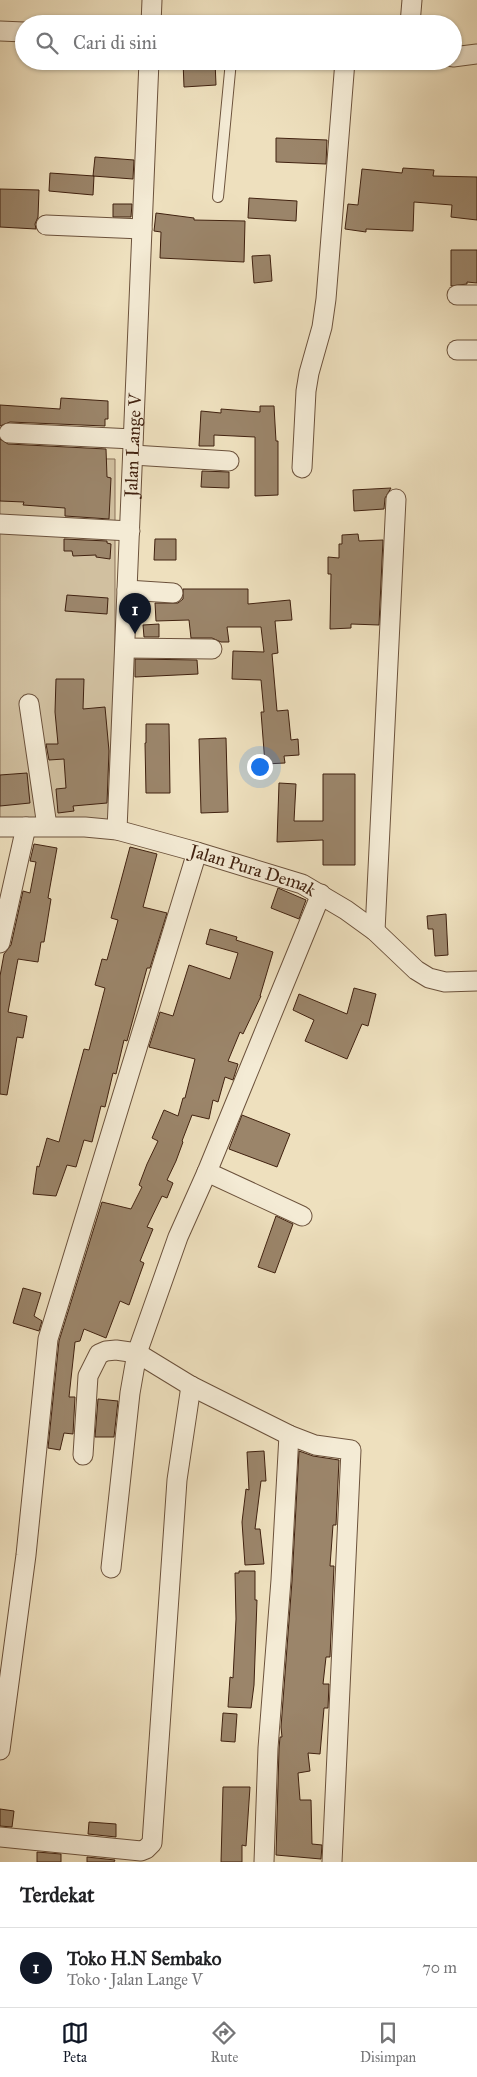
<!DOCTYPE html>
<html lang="id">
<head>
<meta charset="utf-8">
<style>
	body { margin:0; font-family:"IM FELL Great Primer",serif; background:#f2f2f2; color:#202124 }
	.you { position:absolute; left:259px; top:766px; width:18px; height:18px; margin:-12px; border:4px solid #fff; border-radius:50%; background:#1a73e8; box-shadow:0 0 0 8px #1a73e833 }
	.badge { display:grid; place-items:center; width:32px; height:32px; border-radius:50%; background:#111827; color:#fff; font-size:16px; font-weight:700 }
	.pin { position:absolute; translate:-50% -41px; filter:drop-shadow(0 1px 2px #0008) }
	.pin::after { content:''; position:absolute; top:26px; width:18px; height:15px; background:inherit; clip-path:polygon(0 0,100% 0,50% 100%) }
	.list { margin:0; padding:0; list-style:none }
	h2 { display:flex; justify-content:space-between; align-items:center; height:65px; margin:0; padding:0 20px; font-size:21px }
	h2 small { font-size:16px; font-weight:400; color:#757577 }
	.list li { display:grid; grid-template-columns:32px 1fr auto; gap:15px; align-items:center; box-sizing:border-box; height:80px; padding:0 20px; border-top:1px solid #e0e0e0 }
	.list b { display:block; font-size:19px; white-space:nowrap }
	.list p { margin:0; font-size:16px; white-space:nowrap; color:#757577 }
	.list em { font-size:16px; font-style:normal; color:#757577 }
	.icon { flex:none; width:28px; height:28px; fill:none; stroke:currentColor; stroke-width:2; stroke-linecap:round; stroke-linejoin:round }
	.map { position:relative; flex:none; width:477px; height:1862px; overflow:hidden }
	.search { position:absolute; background:#fff; box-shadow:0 1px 4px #0004; left:15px; right:15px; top:15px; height:55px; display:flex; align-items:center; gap:12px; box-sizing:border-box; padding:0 18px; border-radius:28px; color:#757577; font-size:19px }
	.sheet { height:145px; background:#fff }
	nav { display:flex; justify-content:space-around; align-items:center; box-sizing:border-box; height:70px; border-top:1px solid #e0e0e0; background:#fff; font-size:14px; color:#757577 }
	nav a { display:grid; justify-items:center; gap:2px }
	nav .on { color:#111827 }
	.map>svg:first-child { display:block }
	.green { fill:#d1c0a0; stroke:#897158 }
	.building { fill:#9b856a; stroke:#412210 }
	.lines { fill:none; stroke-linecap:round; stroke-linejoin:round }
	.lane-casing { stroke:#6c523c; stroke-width:12 }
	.street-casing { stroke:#6c523c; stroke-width:21 }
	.lane { stroke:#f4ebd5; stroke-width:10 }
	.street { stroke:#f4ebd5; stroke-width:19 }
	.labels { text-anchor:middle; stroke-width:4; stroke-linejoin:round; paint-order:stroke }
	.street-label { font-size:18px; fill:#412210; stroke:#f4ebd5 }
</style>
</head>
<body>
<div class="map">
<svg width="477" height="1862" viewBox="0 0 477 1862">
	<rect width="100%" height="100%" fill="#eee0be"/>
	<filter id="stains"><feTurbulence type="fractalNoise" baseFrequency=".004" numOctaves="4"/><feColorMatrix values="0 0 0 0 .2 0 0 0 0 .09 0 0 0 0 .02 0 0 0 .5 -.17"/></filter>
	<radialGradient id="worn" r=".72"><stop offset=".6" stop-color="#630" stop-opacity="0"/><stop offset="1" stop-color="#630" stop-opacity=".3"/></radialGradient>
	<path class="green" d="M 0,458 L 115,459 L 115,821 L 0,821 Z"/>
	<path class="building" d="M 183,61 L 215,61 L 216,85 L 184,87 Z
		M 276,138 L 327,140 L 326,164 L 276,162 Z
		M 95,157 L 134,160 L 133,179 L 93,176 Z
		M 403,168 L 434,170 L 433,176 L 477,177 L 477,220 L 451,217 L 452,205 L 414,202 L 413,231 L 366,229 L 366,232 L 345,229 L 348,204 L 358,205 L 362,169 L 402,173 Z
		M 50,173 L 94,176 L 93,195 L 49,191 Z
		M 0,189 L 39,190 L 38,217 L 35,224 L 36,229 L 0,227 Z
		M 249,198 L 297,201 L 296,221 L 248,218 Z
		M 113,204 L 132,204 L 131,217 L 113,217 Z
		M 156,213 L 194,218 L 194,220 L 245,221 L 244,262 L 160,258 L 161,232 L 154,231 Z
		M 451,250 L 477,250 L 477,283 L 467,282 L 467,284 L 451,286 Z
		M 270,255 L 272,281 L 254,283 L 252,256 Z
		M 61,398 L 108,401 L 108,419 L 105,419 L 105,426 L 10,422 L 0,426 L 0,405 L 60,409 Z
		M 260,406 L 274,406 L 276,441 L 278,441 L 278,495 L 255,496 L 255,437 L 214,435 L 214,446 L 199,446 L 201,411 L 221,413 L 221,409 L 260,412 Z
		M 0,439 L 8,444 L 106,449 L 107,477 L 111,478 L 109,519 L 65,516 L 65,508 L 23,505 L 24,502 L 0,501 Z
		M 202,471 L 229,472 L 229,488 L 201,487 Z
		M 391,488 L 385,498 L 384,509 L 354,511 L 353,490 Z
		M 358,534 L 359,541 L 383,540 L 379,625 L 351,624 L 351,628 L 330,629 L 331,574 L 328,574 L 328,557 L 339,558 L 339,544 L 342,544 L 342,535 Z
		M 64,539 L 107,541 L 107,543 L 111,544 L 110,559 L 96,557 L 96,555 L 73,556 L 72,551 L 64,551 Z
		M 155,539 L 176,539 L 176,560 L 154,560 Z
		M 183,589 L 248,589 L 248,604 L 290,600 L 292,620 L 275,621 L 278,653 L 272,654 L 277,711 L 288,710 L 291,740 L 298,739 L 299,755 L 284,756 L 285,763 L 265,764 L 261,712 L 264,712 L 261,680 L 232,679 L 233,651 L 264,652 L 261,627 L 227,627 L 229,642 L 221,642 L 212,638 L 191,638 L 189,620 L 156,621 L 155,603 L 178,603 L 183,599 Z
		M 67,595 L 108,598 L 107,614 L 65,611 Z
		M 159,624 L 159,637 L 144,637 L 143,625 Z
		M 135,659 L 197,660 L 198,674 L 135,677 Z
		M 56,679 L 84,679 L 83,709 L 105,707 L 109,751 L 107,803 L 73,806 L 74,811 L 58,813 L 56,789 L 66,788 L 64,759 L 49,760 L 46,744 L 58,744 L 55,712 Z
		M 146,724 L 169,724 L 170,793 L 146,793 L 145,743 L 146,743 Z
		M 226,738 L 228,812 L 201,813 L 199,739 Z
		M 27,773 L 30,803 L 0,806 L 0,775 Z
		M 323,774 L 355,774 L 355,865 L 323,865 L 323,840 L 277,842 L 279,783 L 296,784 L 294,821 L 323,821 Z
		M 34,844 L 57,848 L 48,898 L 51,899 L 44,942 L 41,942 L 38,962 L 18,959 L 8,1012 L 27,1016 L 23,1038 L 17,1037 L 7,1095 L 0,1094 L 0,976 L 4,954 L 11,945 L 23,891 L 30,893 L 36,862 L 30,861 Z
		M 130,847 L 157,854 L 143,907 L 167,913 L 150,968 L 147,968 L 127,1041 L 124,1040 L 116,1074 L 113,1073 L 105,1107 L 101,1106 L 92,1142 L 84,1140 L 76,1167 L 67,1165 L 56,1196 L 33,1194 L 37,1166 L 39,1167 L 47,1138 L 59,1142 L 84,1049 L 89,1050 L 105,988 L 95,985 L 102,959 L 107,960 L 118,920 L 111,918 Z
		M 278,888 L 306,900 L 299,919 L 271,908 Z
		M 446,914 L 448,955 L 435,956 L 433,929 L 428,929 L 427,916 Z
		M 210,929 L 237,937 L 236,940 L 273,952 L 260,996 L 261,996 L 243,1034 L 240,1032 L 228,1061 L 238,1064 L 233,1080 L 225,1077 L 218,1102 L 213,1100 L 209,1119 L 192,1115 L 182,1141 L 183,1142 L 176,1161 L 167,1180 L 173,1183 L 167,1198 L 162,1196 L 147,1227 L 153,1229 L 140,1261 L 144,1263 L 129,1305 L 120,1301 L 106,1338 L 84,1329 L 80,1341 L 75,1342 L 69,1397 L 75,1397 L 73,1434 L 64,1433 L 60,1450 L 48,1448 L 59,1341 L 102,1202 L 131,1209 L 142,1187 L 139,1185 L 147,1164 L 158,1141 L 152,1138 L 164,1110 L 178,1116 L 183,1098 L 185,1098 L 195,1059 L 149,1047 L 160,1012 L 173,1016 L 189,965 L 230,979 L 238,953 L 206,944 Z
		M 354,988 L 376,994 L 368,1026 L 362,1024 L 347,1059 L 305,1041 L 314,1020 L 293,1010 L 299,994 L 347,1014 Z
		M 242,1115 L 290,1134 L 277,1167 L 229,1149 Z
		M 276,1216 L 293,1224 L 275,1273 L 258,1267 Z
		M 23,1288 L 41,1293 L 34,1316 L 42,1321 L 39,1331 L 13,1323 Z
		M 98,1399 L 118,1401 L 114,1437 L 95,1437 Z
		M 264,1451 L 266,1481 L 261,1481 L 255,1529 L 260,1529 L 264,1564 L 245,1565 L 242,1522 L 246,1489 L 249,1490 L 247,1452 Z
		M 299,1451 L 313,1456 L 339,1460 L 336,1525 L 333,1525 L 330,1566 L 334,1566 L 330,1657 L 326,1657 L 323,1684 L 329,1684 L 328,1708 L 324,1708 L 320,1754 L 308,1753 L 310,1771 L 298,1773 L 300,1800 L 311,1800 L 312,1844 L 322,1845 L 321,1859 L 276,1855 L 279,1749 L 280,1737 L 282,1737 L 281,1727 L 292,1581 Z
		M 239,1571 L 255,1571 L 255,1600 L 257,1600 L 254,1685 L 251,1708 L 228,1707 L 230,1677 L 233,1678 L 236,1619 L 235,1573 L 239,1573 Z
		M 223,1713 L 237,1714 L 235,1742 L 221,1741 Z
		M 223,1787 L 250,1787 L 246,1846 L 242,1845 L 242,1862 L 221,1862 Z
		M 0,1809 L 14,1811 L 12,1827 L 0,1826 Z
		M 89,1822 L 116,1824 L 116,1837 L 88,1834 Z
		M 37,1852 L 61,1854 L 61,1862 L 37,1862 Z
		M 87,1857 L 115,1860 L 114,1862 L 87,1862 Z"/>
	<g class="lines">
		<g class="lane-casing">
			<path id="lane" d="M 218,197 L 231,61"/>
		</g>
		<g class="street-casing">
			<g id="street">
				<path d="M 151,24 L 152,0"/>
				<path d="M 410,24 L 412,0"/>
				<path d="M 0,31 L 24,32"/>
				<path d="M 453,57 L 477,54"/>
				<path d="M 46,225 L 142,229"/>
				<path d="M 457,295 L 477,295"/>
				<path d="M 457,350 L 477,350"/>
				<path d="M 9,433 L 133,439"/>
				<path d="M 133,455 L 229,461"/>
				<path d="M 302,468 L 306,391 L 309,373 L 322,327 L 326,299 L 345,61"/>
				<path d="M 0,524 L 130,531"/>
				<path d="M 127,590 L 173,593"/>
				<path d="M 125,648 L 212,649"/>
				<path d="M 29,704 L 47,826"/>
				<path id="s1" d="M 0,827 L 85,827 L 117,830 L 197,852 L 302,884 L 346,910 L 375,931 L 416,970 L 429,978 L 445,982 L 477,981"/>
				<path id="s2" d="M 117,830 L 149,61"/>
				<path d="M 375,931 L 396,499"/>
				<path d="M 0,943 L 26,827"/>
				<path d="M 207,1172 L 302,1216"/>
				<path d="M 83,1455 L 88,1376 L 99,1354 L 106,1351 L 116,1350 L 137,1353 L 191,1386 L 289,1435 L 315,1445 L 351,1450 L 332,1862"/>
				<path d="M 111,1568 L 130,1393 L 137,1353 L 178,1237 L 207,1172 L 321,894"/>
				<path d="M 0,1750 L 26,1555 L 48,1339 L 197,852"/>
				<path d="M 0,1837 L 141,1851 L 146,1849 L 152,1843 L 177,1480 L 191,1386"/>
				<path d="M 264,1862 L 268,1748 L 281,1580 L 289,1435"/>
			</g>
		</g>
		<use href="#lane" class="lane"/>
		<use href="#street" class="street"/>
	</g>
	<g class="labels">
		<g class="street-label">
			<text dy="6" stroke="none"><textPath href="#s2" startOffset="385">Jalan Lange V</textPath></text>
			<text dy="6" stroke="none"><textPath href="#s1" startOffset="259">Jalan Pura Demak</textPath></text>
		</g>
	</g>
	<rect width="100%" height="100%" filter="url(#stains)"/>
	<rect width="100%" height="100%" fill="url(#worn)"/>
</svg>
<div class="you"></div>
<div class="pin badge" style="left:135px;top:634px">1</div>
<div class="search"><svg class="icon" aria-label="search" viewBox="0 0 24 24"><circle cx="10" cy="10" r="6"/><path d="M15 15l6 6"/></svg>Cari di sini</div>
</div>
<section class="sheet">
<h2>Terdekat<small></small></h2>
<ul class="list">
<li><span class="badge">1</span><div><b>Toko H.N Sembako</b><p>Toko · Jalan Lange V</p></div><em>70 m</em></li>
</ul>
</section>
<nav>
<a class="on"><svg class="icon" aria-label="map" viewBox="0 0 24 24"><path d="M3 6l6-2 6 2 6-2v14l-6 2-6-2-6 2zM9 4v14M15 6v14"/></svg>Peta</a>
<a><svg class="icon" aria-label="directions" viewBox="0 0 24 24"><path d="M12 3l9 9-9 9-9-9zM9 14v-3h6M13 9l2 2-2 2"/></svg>Rute</a>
<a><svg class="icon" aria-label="saved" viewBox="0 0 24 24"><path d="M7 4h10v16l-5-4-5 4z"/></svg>Disimpan</a>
</nav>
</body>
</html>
